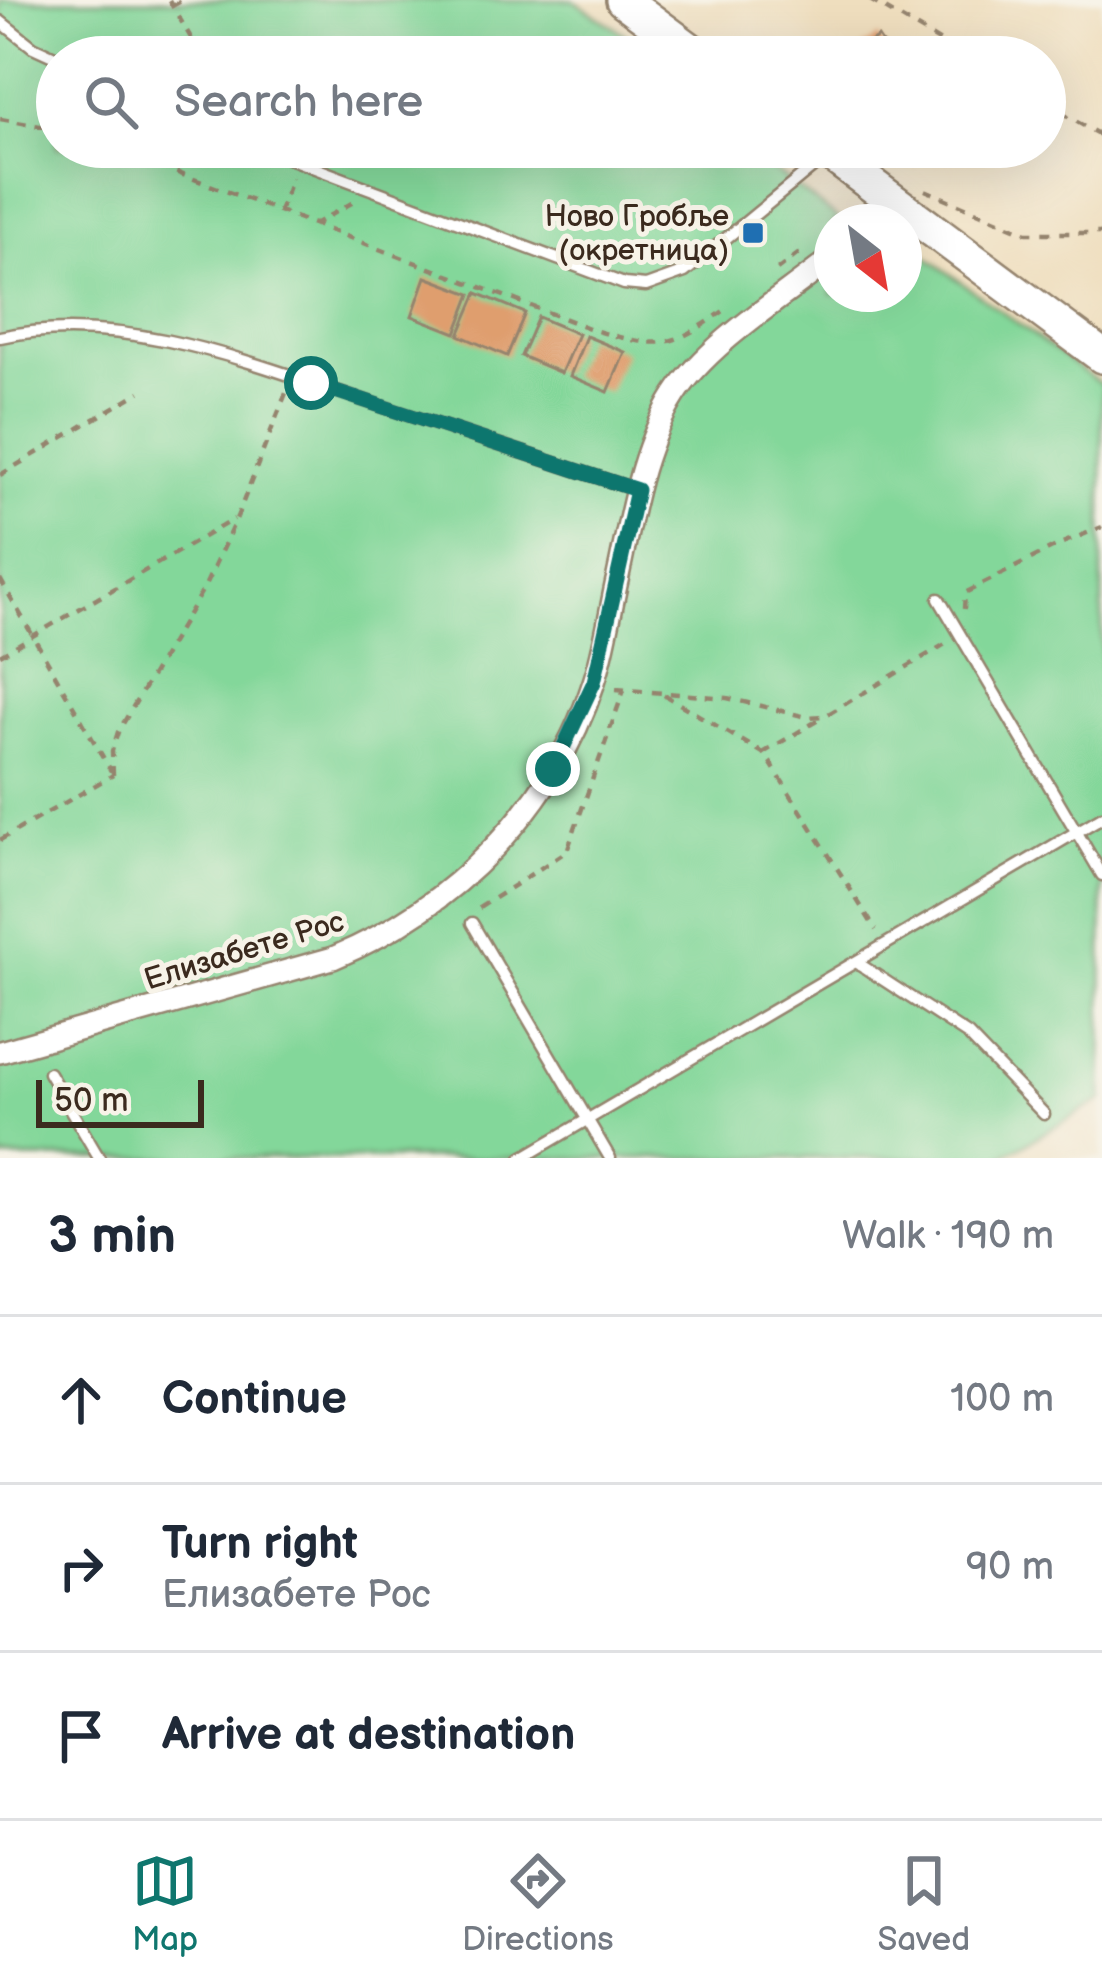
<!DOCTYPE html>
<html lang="en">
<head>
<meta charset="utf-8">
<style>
	body { margin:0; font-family:"Balsamiq Sans",sans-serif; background:#f2f2f3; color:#1f2937 }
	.compass { position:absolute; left:814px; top:204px; width:108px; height:108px; border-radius:50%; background:#fff; box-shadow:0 12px 48px #0002; rotate:149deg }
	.scale { position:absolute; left:36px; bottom:30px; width:168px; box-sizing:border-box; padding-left:12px; border:6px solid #3b2a1e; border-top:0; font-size:33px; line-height:42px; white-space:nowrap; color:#3b2a1e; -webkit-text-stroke:9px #f7f3e8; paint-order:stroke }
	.stop { position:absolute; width:36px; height:36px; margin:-27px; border:9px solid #0f766e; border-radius:50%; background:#fff }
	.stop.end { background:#0f766e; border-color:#fff; box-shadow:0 3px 12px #0008 }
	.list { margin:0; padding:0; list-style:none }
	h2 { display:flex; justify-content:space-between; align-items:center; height:156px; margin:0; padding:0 48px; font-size:51px }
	h2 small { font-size:39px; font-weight:400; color:#747a83 }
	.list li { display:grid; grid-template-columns:78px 1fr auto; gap:36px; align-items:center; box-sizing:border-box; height:168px; padding:0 48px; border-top:3px solid #e0e1e3 }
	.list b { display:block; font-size:45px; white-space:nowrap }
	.list p { margin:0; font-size:39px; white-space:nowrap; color:#747a83 }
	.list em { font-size:39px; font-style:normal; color:#747a83 }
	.icon { flex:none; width:66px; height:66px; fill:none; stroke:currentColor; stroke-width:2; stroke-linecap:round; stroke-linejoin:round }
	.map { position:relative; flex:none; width:1102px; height:1158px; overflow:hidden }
	.search { position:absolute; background:#fff; box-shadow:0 12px 48px #0002; left:36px; right:36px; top:36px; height:132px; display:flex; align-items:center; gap:30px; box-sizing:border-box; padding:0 42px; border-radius:66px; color:#747a83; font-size:45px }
	.sheet { height:660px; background:#fff }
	nav { display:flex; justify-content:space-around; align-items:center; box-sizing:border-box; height:168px; border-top:3px solid #e0e1e3; background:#fff; font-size:33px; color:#747a83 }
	nav a { display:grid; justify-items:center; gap:6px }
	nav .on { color:#0f766e }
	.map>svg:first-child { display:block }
	.green { fill:#83d79a; stroke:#5f805c; stroke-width:3 }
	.building { fill:#df9e6e }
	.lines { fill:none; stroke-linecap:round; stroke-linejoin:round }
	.lane-casing { stroke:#95846e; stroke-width:15 }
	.street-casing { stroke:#95846e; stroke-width:26 }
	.secondary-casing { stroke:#95846e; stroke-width:38 }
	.path { stroke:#95846e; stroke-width:4.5; stroke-dasharray:9 9; stroke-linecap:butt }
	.lane { stroke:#fff; stroke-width:10 }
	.street { stroke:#fff; stroke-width:21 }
	.secondary { stroke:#fff; stroke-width:33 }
	.route { stroke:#0f766e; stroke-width:15 }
	.poi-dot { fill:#1f6fb2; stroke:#f7f3e8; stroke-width:4.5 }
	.labels { text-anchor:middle; stroke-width:10; stroke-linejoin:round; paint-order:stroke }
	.poi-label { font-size:30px; fill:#3b2a1e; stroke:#f7f3e8; text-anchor:end }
	.street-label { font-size:30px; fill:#3b2a1e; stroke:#f7f3e8 }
</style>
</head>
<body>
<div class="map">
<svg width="1102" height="1158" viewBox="0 0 1102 1158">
	<rect width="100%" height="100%" fill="#f7f3e8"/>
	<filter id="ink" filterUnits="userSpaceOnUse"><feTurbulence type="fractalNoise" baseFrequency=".00833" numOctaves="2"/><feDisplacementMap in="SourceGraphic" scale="24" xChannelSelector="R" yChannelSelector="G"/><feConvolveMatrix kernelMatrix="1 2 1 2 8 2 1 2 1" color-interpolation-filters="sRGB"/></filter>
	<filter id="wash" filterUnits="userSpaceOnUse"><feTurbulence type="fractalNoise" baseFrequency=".004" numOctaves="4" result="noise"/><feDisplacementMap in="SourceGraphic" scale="48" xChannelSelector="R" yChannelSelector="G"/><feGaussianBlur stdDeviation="2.7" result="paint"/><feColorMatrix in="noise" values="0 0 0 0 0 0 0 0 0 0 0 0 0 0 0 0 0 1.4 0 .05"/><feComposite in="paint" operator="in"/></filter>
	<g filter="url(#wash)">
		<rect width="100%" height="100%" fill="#efdebe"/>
		<path class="green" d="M 0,0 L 573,0 L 659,57 L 57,57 L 57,147 L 757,147 L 758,159 L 843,222 L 832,222 L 832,294 L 904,294 L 904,245 L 909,244 L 1102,385 L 1102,1100 L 1000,1158 L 0,1158 Z"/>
		<g id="blocks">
			<path class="building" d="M 878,37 L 891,57 L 848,57 Z
				M 426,277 L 471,294 L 456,333 L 412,316 Z
				M 477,293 L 525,313 L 507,356 L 459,335 Z
				M 538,317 L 578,334 L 561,373 L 521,356 Z
				M 586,336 L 625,352 L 608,392 L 570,376 Z"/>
		</g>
	</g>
	<g filter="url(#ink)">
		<use href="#blocks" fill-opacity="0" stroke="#95846e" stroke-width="3"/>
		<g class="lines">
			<g class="lane-casing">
				<path id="lane" d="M 0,21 L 33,47 L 57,58
					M 259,147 L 624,284 L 646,286 L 685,272 L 824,158
					M 0,337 C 125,310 257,365 375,404 C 462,433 550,461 637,490
					M 939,599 L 1102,875
					M 472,923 L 610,1158
					M 856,962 L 968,1035 L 1044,1114
					M 49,1073 L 99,1158
					M 522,1158 L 1102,817"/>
			</g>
			<g class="street-casing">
				<path id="street" d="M 877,222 L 899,205
					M 0,1052 L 333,958 C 453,908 553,808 594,682 C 605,649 610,611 618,576 C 631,516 641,448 675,395 C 709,342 783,298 832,258"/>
			</g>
			<g class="secondary-casing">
				<path id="secondary" d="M 623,0 L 700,57
					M 821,147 L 1102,356"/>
			</g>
			<path class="path" d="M 169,0 L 202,57
				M 870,0 L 966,57
				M 172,6 L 183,0
				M 1045,104 L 1102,136
				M 0,119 L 57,129
				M 109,147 L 597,331 C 661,349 670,349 725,310
				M 925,190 L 1027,233 L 1102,233
				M 279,212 L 292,178
				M 313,225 L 355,201
				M 777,270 L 798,254 L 800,256
				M 0,475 L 140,392
				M 0,579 L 111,771
				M 964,609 L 965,593 L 1060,544 L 1102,527
				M 0,655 L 234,519
				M 616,689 L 727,698 L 807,717 L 825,716 L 947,643
				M 664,695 L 763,753 L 770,762 L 876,930
				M 763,753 L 820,719
				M 113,775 L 112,751 L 118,732 L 205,586 L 237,517 L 288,388
				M 0,840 L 113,775
				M 479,908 L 567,851 L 624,690"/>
			<use href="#lane" class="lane"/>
			<use href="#street" class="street"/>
			<use href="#secondary" class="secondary"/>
		</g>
	</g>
	<g class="lines" filter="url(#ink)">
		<path class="route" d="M 311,383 L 637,490 L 594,682 L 553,769"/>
	</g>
	<rect class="poi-dot" x="741" y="221" width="24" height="24" rx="6"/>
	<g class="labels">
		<g class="poi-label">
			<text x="729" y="226">Ново Гробље<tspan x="729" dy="34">(окретница)</tspan></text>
		</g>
		<g class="street-label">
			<text transform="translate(244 950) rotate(-17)" y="10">Елизабете Рос</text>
		</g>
	</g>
</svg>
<svg class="compass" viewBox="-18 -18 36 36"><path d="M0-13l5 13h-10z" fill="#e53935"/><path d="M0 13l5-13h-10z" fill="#747a83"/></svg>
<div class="scale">50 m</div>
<div class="stop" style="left:311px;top:383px"></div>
<div class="stop end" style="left:553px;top:769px"></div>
<div class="search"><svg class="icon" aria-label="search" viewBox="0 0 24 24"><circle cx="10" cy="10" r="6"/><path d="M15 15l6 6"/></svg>Search here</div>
</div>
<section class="sheet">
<h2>3 min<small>Walk · 190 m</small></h2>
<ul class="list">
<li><svg class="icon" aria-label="ahead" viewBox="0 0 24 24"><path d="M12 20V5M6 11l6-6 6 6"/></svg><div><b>Continue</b></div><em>100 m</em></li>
<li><svg class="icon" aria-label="right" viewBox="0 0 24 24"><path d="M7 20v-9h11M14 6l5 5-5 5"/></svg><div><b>Turn right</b><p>Елизабете Рос</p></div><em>90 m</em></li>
<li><svg class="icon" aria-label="arrive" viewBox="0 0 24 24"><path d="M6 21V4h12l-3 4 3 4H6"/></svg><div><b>Arrive at destination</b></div></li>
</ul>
</section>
<nav>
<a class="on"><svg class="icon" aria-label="map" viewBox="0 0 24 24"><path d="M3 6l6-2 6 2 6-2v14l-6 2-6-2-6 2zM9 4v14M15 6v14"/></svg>Map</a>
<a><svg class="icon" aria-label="directions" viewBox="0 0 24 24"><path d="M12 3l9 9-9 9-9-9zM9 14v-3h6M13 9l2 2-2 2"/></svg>Directions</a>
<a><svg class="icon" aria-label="saved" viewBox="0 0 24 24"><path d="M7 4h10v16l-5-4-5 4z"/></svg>Saved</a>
</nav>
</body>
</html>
